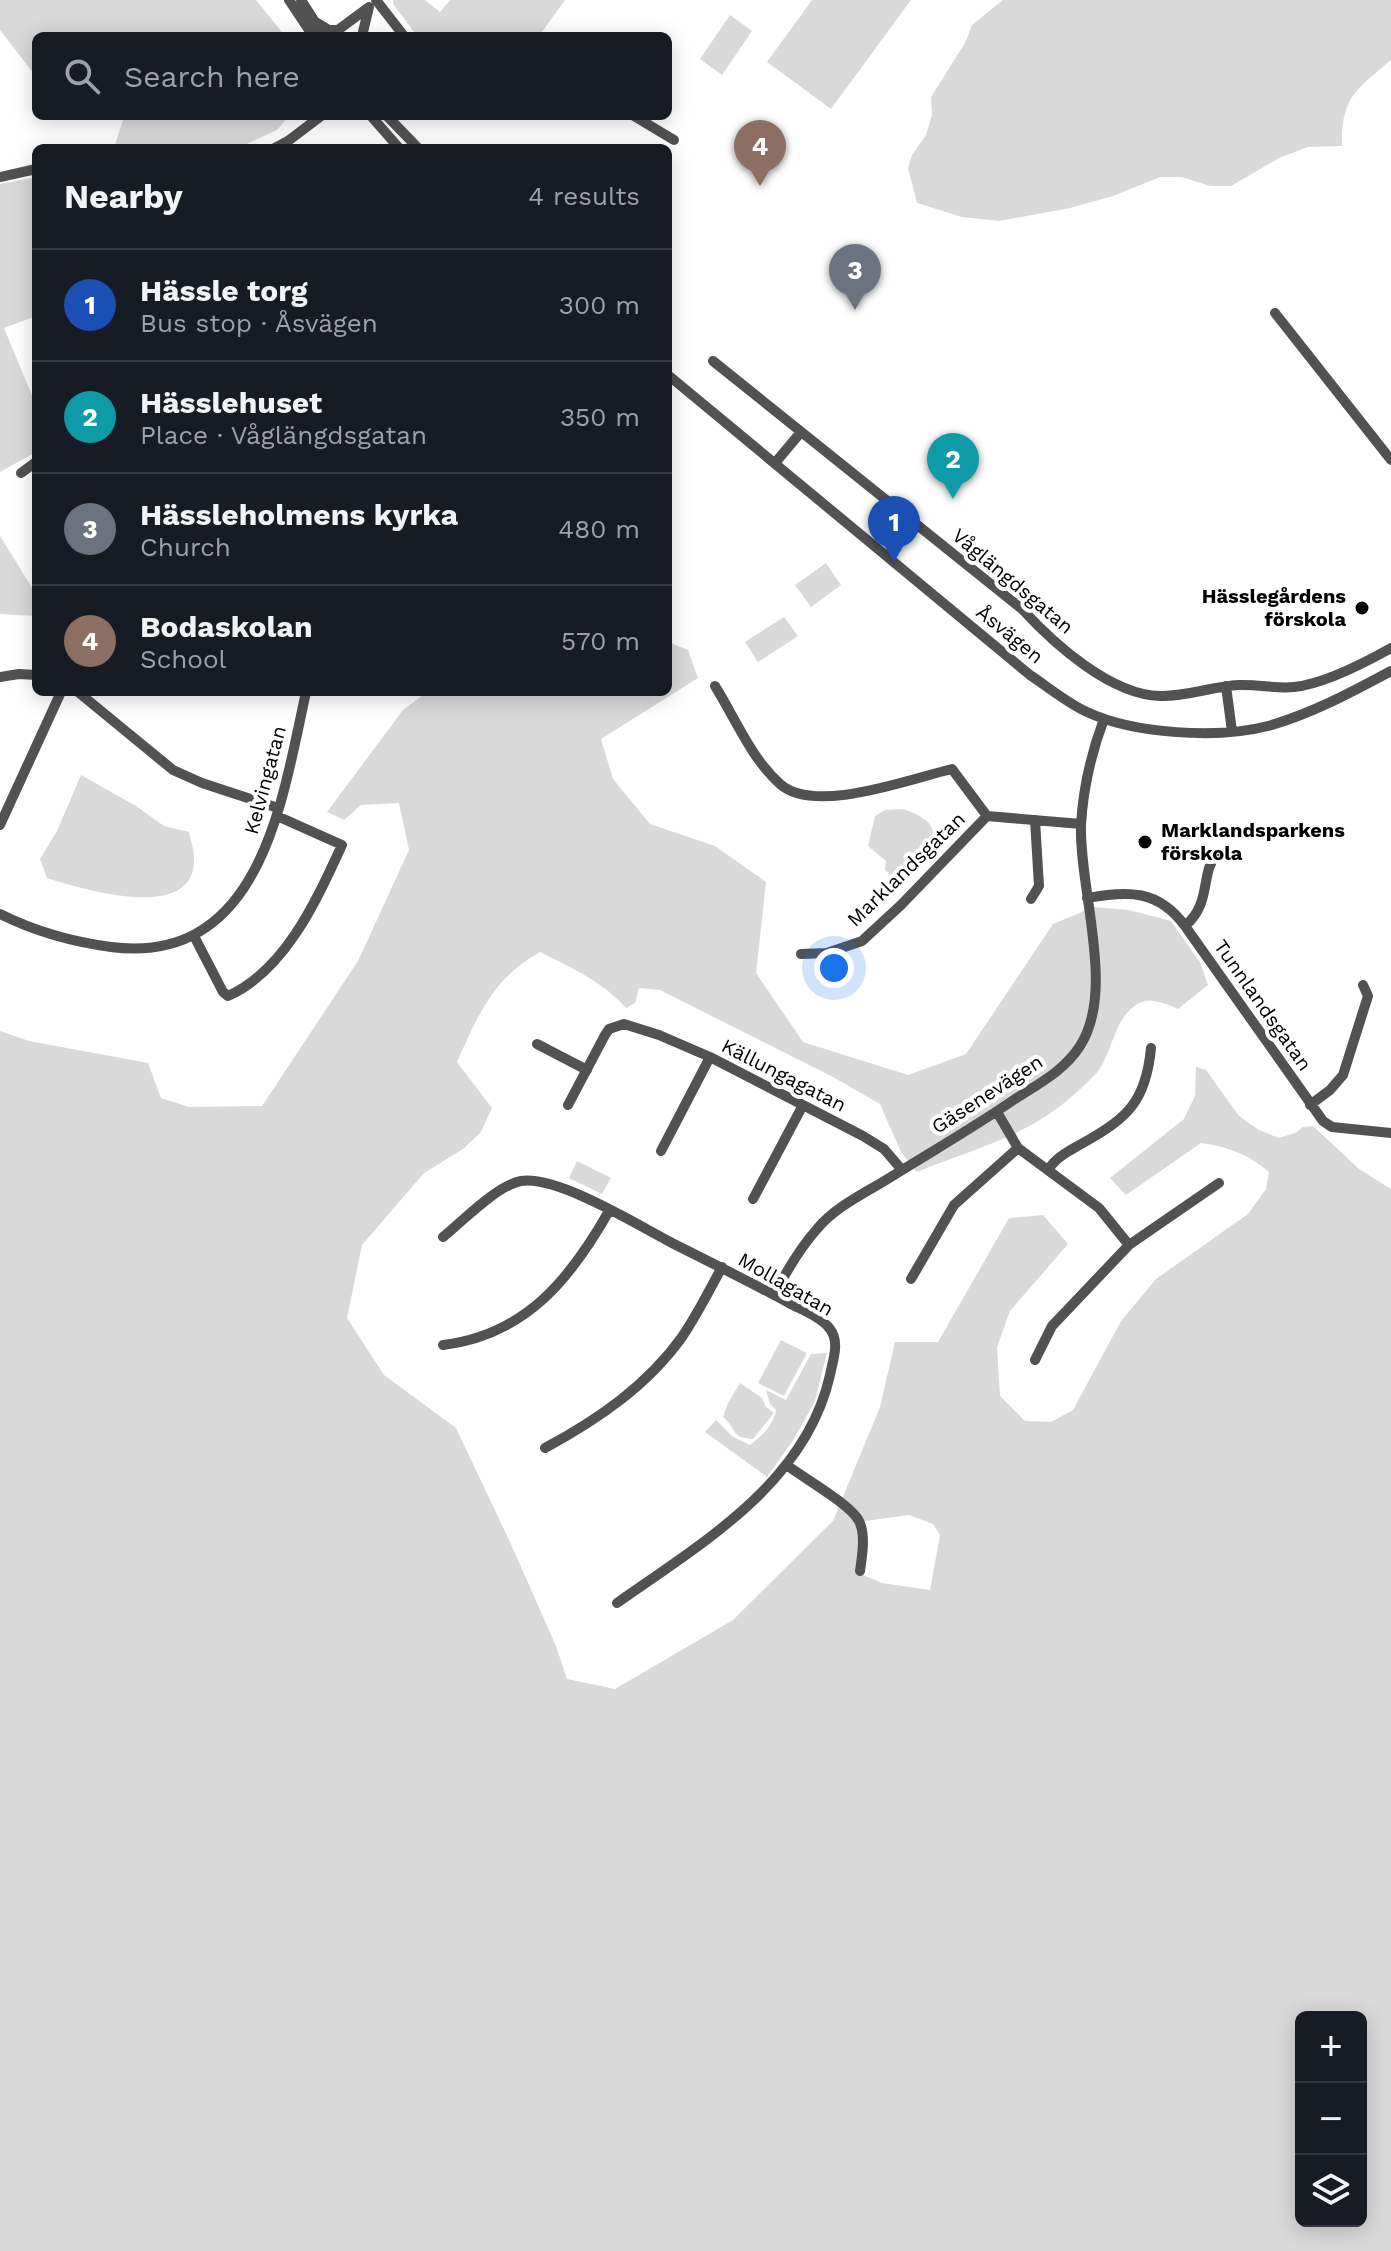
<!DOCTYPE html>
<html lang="en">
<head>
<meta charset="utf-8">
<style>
	body { margin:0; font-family:"Work Sans",sans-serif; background:#20242c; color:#f1f3f6 }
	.controls { position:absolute; right:24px; bottom:24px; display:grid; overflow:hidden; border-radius:12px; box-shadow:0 4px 20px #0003 }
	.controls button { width:72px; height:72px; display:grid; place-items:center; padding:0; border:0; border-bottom:2px solid #363941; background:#171b24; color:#f1f3f6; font:40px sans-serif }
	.you { position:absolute; left:834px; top:968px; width:28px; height:28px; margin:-20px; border:6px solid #fff; border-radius:50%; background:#1a73e8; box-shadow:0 0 0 12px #1a73e833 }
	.badge { display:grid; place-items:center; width:52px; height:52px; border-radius:50%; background:#858687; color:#fff; font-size:26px; font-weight:700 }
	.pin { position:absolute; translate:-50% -66px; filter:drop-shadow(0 2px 4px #0008) }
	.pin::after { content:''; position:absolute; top:42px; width:28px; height:24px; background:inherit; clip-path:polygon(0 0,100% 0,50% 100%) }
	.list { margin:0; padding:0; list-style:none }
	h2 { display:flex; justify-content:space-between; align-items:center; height:104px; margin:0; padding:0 32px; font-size:34px }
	h2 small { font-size:26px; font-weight:400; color:#9ea1a6 }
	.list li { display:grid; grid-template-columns:52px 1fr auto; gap:24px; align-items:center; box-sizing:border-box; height:112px; padding:0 32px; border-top:2px solid #363941 }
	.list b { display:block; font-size:30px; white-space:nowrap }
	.list p { margin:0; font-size:26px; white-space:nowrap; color:#9ea1a6 }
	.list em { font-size:26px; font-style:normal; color:#9ea1a6 }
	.icon { flex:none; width:44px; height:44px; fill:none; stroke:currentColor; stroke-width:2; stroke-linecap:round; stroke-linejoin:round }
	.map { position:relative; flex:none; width:1391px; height:2251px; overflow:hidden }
	.search { position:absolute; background:#171b24; box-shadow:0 4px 20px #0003; left:32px; top:32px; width:640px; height:88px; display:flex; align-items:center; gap:20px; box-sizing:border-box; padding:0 28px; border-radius:12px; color:#9ea1a6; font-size:30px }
	.panel { position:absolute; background:#171b24; box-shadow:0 4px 20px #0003; left:32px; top:144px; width:640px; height:552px; border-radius:12px }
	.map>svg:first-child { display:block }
	.green { fill:#d9d9d9; fill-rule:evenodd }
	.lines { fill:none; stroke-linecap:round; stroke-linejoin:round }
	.minor { stroke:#525252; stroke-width:10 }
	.poi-dot { fill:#000; stroke:#fff; stroke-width:3 }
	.labels { text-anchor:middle; stroke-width:8; stroke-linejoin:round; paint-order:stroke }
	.street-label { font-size:20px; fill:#000; stroke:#fff }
	.poi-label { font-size:20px; font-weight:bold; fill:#000; stroke:#fff; text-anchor:end }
</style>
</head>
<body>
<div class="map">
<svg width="1391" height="2251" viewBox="0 0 1391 2251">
	<rect width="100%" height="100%" fill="#fff"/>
	<path class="green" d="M 0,0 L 256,0 L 285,36 L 36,36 L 36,74 L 34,74 L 0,30 Z
		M 393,0 L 425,0 L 440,12 L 450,0 L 565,0 L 539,36 L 417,36 L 393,4 Z
		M 812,0 L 911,0 L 831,109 L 767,62 Z
		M 1003,0 L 1391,0 L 1391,60 C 1356,90 1341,97 1342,146 L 1308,147 L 1279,158 L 1231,186 L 1210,186 L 1182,177 L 1160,177 L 1113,196 L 1070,208 L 999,221 L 962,217 L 917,203 L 908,168 L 912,155 L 926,135 L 932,115 L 931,97 L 965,43 L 972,25 Z
		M 730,15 L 752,31 L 722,75 L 700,59 Z
		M 119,116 L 289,116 L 277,130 L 238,148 L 114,148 L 123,120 Z
		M 36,177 L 36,316 L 4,328 L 36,405 L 36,452 L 0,472 L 0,184 Z
		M 0,536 L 36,594 L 36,616 L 0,614 Z
		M 826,563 L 841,585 L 811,607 L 795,585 Z
		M 784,617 L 798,636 L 758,662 L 745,642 Z
		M 668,642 L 688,650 L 698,678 L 601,739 L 613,779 L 650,824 L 715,846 L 766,882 L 756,973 L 803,1042 L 908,1075 L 966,1054 L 1053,924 L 1094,907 L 1129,910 L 1171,921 L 1200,962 L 1208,985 L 1178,1009 C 1164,1003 1147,995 1133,1007 C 1112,1024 1112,1057 1094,1076 C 1076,1094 1054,1113 1031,1125 C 997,1144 954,1157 917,1172 L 901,1152 L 880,1104 L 833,1077 L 660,990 L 639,988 L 635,1003 L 626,1008 C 602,981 572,968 540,952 C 493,978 478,1015 457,1062 L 492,1108 L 481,1132 L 463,1149 L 424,1173 L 362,1245 L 347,1318 L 384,1375 L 456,1428 L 510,1542 L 556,1646 L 567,1679 L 615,1689 L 733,1620 L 833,1521 L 880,1407 L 895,1342 L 938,1342 L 1009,1218 L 1043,1215 L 1068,1244 L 1010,1311 L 997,1347 L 1000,1396 L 1025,1421 L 1051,1422 L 1073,1410 L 1121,1321 L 1156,1279 L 1248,1214 L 1266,1189 L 1269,1172 C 1248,1154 1228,1147 1201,1143 L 1126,1195 L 1110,1178 L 1184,1119 L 1195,1096 L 1196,1067 L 1206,1070 L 1239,1116 L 1259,1130 L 1279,1138 L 1295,1133 L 1303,1127 L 1313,1126 L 1359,1169 L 1391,1189 L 1391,2251 L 0,2251 L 0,1031 L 29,1041 L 148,1063 L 161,1098 L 189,1107 L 262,1106 L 358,961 L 409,850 L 399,803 L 361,805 L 344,820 L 327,812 L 403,710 L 427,692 L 668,692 ZM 909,1515 L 933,1524 L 940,1535 L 930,1590 L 882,1583 L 856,1572 L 860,1549 L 858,1522 ZM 1301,2017 L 1361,2017 L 1361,2221 L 1301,2221 Z
		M 81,775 L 136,806 L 164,826 L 189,832 C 192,845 196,856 193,870 C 181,920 79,888 47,878 L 40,859 L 57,831 Z
		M 903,809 C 929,818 938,826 934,855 L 913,871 L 892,876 L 885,870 L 886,861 L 868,846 L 875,816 L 885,810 Z
		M 577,1161 L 611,1178 L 602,1194 L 569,1178 Z
		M 781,1340 L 807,1353 L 784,1396 L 758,1383 Z
		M 827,1353 L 815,1401 L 794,1439 L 767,1477 L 705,1432 L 716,1420 L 733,1437 L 750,1445 C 762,1436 773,1426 776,1410 L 770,1404 L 766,1390 L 786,1400 L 811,1354 Z
		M 740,1383 L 762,1398 L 766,1407 L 774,1413 L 753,1439 C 730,1438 737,1428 723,1417 L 728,1403 Z"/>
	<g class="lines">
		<path class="minor" d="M 289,0 L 313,36
			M 301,0 L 324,36
			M 376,0 L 404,36
			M 314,21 L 329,30 L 338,30 L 369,7
			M 362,36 L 369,7
			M 371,116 L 399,148
			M 387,116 L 418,148
			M 634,116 L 674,140
			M 275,148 L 288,141 L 321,116
			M 0,177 L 36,169
			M 1275,313 L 1391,460
			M 713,361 L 1022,609 C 1054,644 1111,695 1160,696 C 1186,697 1213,686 1239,685 C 1258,684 1276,689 1294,687 C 1323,684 1366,662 1391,648
			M 668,375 L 1030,675 C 1048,687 1067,703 1087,712 C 1134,734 1218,739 1268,726 C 1311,714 1352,692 1391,671
			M 775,463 L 801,432
			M 21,473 L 36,462
			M 0,677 L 19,674 L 36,675
			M 715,686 C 735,718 751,758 780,784 C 815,815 909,779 952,769 L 987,816 L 1081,824
			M 1226,686 L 1232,731
			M 78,692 L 173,770 L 202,783 L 278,808
			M 0,825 L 61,692
			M 1087,898 C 1128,891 1158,889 1185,926 L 1323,1121 L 1332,1127 L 1391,1133
			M 1031,899 L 1039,886 L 1035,820
			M 0,914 C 34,931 73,942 111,947 C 261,966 282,801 306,692
			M 1185,926 C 1213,902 1199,873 1218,852
			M 194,936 L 223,992 L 228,996 C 286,970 317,899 342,845 L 277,816
			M 801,954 L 827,953 L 862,941 L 901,905 L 987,816
			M 537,1044 L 587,1070
			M 568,1105 L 605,1035 L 609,1029 L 624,1024 L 659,1035 L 710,1057 L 863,1136 L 884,1149 L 902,1170
			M 1310,1105 L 1330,1090 L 1343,1075 L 1368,996 L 1363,985
			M 997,1112 L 1018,1148 L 1099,1208 L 1129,1245 L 1052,1326 L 1035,1360
			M 661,1151 L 710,1057
			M 1049,1169 C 1056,1157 1071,1150 1083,1143 C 1128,1118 1146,1101 1151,1048
			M 753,1199 L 803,1105
			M 443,1237 C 463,1221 496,1186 521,1181 C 558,1175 641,1227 676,1245 C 714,1264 752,1283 789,1303 C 802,1310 821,1317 830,1329 C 840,1342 833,1360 830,1375 C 806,1483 702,1543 617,1603
			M 1129,1245 L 1219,1183
			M 911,1279 L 954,1205 L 1018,1148
			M 774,1295 C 786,1272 799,1249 817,1229 C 834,1208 863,1194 886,1180 C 929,1153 973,1128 1015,1099 C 1038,1084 1064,1071 1080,1046 C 1116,990 1079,890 1081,825 C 1083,790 1092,751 1104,719
			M 443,1345 C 526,1335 571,1278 609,1211
			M 545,1448 C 597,1420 647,1386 682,1337 C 697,1315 709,1291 722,1267
			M 788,1466 C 804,1478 851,1505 859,1521 C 866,1535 862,1556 860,1571"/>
	</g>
	<g class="poi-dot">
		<circle cx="1362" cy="608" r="8"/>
		<circle cx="1145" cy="842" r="8"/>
	</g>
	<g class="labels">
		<g class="street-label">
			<text transform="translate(1013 581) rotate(40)" y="7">Våglängdsgatan</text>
			<text transform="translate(1010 634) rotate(39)" y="7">Åsvägen</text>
			<text transform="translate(265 780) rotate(-75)" y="7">Kelvingatan</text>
			<text transform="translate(906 869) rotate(-44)" y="7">Marklandsgatan</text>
			<text transform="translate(1263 1005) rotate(55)" y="7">Tunnlandsgatan</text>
			<text transform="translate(784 1075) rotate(27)" y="7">Källungagatan</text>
			<text transform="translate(987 1094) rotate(-33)" y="7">Gäsenevägen</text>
			<text transform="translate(786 1284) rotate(30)" y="7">Mollagatan</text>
		</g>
		<g class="poi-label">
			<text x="1346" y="603">Hässlegårdens<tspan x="1346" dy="23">förskola</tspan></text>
			<text x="1161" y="837" text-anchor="start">Marklandsparkens<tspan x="1161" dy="23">förskola</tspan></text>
		</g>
	</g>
</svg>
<div class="controls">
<button>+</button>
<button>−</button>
<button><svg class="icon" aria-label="layers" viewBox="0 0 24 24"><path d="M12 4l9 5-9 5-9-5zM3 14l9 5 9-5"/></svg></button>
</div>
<div class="you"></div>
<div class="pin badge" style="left:894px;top:562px;background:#1a4fb4">1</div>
<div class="pin badge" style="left:953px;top:499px;background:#0f9aa8">2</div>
<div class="pin badge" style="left:855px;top:310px;background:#6b7280">3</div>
<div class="pin badge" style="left:760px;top:186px;background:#8d6e63">4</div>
<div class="search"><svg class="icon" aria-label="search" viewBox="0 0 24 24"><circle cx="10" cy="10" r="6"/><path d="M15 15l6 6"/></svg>Search here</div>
<section class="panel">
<h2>Nearby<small>4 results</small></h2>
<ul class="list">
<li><span class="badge" style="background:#1a4fb4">1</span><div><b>Hässle torg</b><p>Bus stop · Åsvägen</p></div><em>300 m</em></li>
<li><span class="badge" style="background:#0f9aa8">2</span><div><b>Hässlehuset</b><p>Place · Våglängdsgatan</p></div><em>350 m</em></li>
<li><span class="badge" style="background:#6b7280">3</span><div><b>Hässleholmens kyrka</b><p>Church</p></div><em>480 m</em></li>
<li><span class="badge" style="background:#8d6e63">4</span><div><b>Bodaskolan</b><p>School</p></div><em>570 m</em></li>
</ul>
</section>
</div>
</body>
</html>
